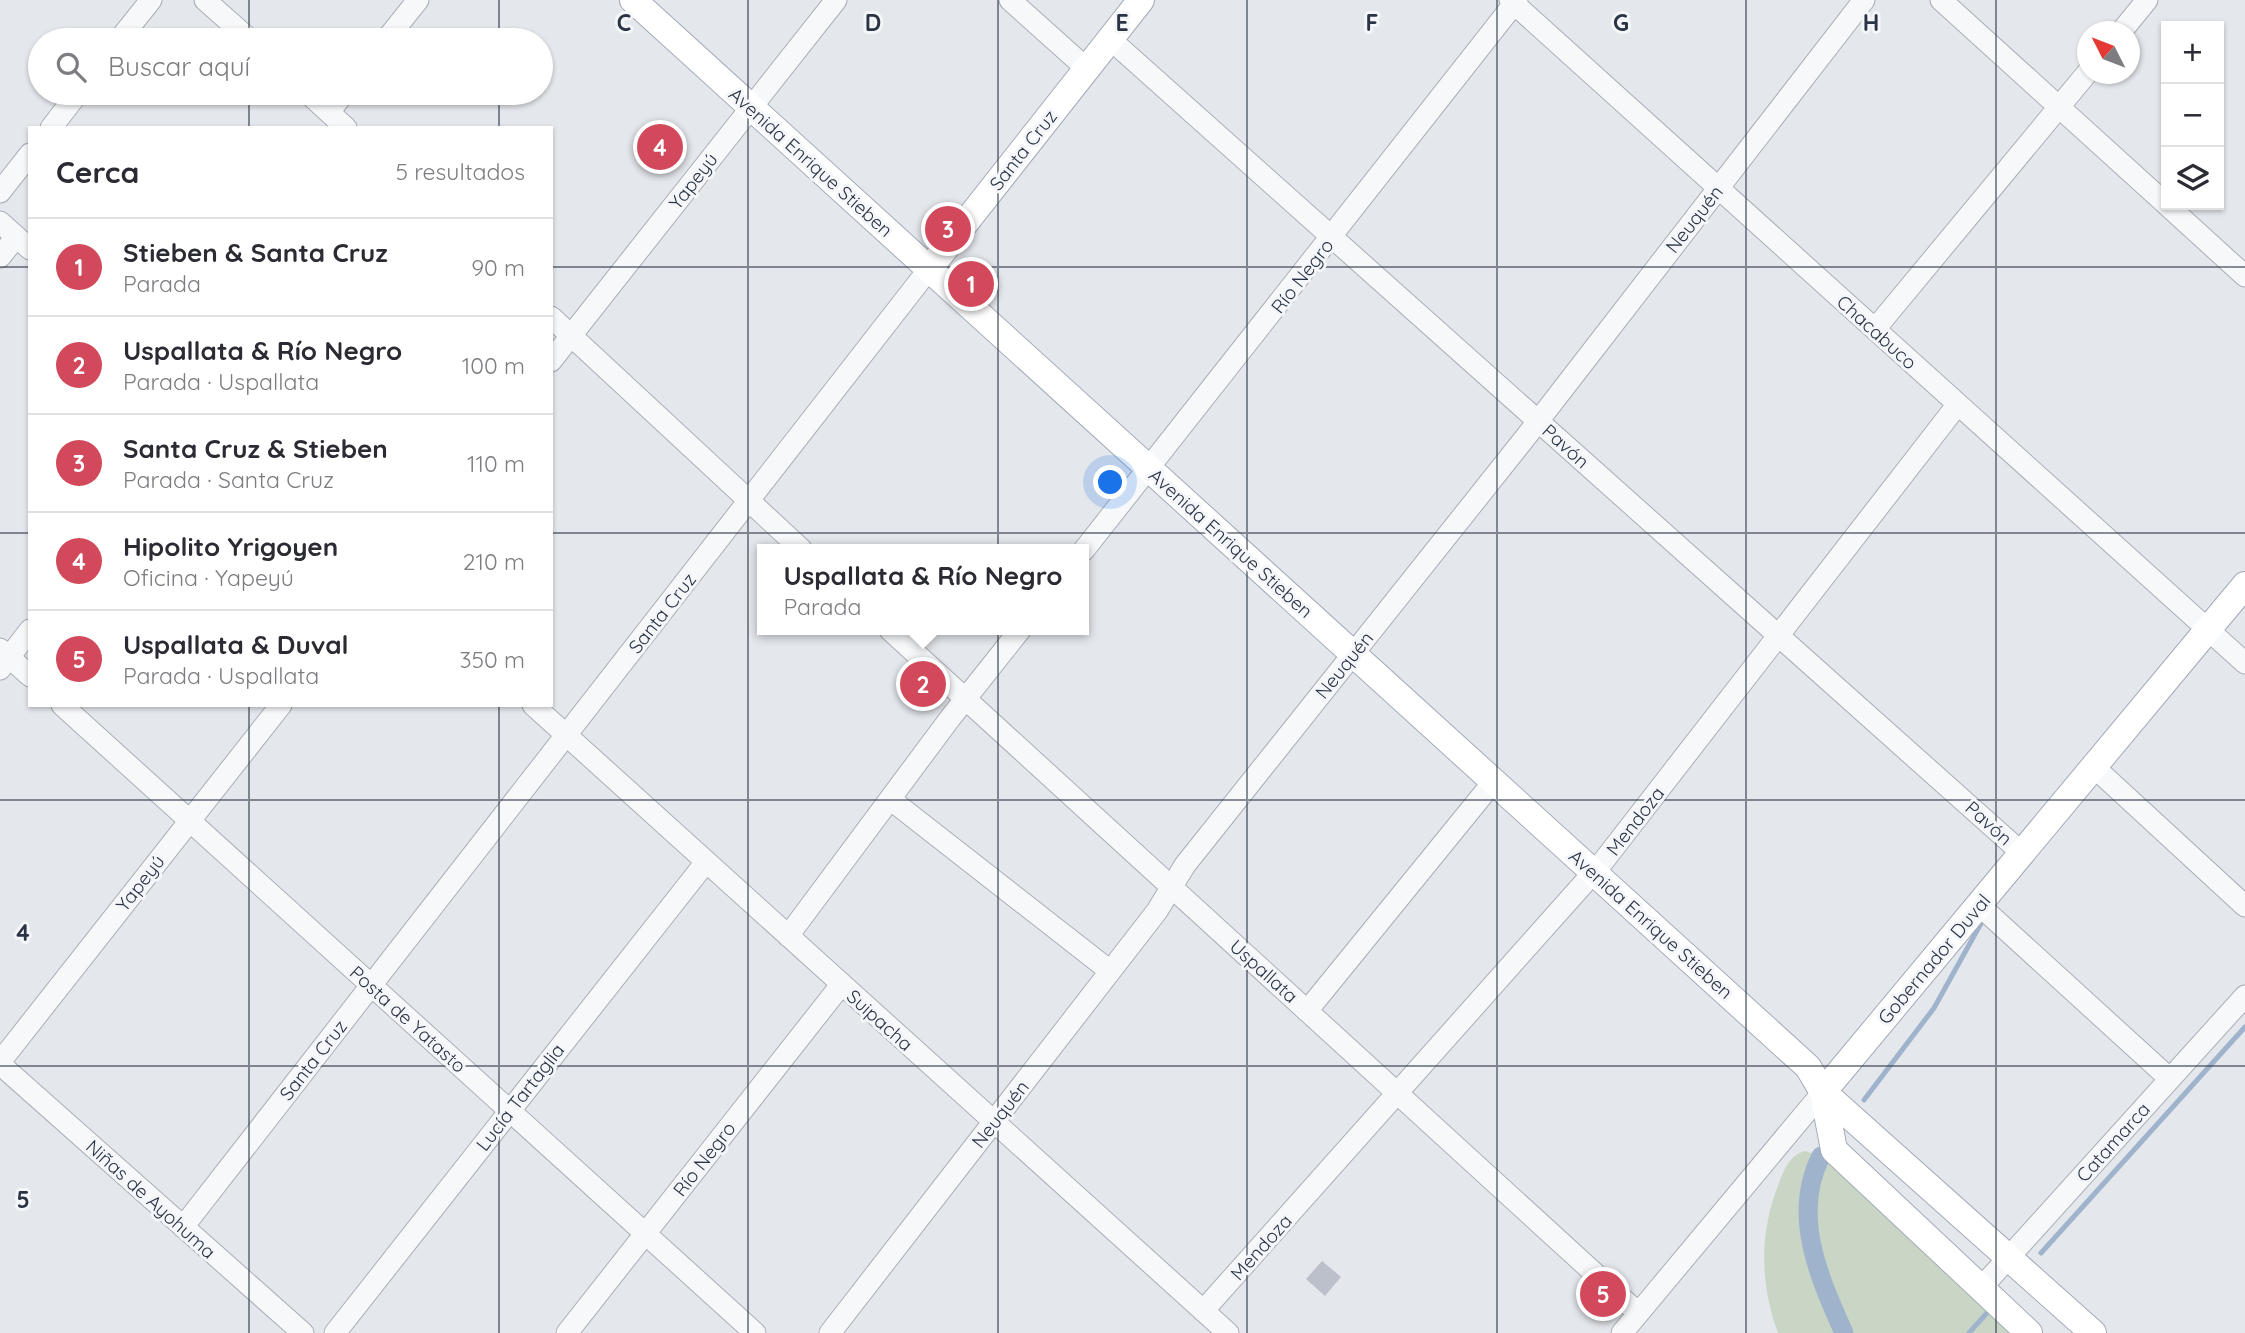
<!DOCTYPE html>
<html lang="es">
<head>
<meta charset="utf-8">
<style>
	body { margin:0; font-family:Quicksand,sans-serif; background:#f7f7f7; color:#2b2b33 }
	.controls { position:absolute; right:21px; top:21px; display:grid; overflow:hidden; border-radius:0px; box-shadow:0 2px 5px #0004 }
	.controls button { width:63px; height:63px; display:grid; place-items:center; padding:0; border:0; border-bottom:2px solid #e1e1e2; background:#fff; color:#2b2b33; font:35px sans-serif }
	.compass { position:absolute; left:2077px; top:21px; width:63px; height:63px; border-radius:50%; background:#fff; box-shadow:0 2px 5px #0004; rotate:312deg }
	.you { position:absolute; left:1111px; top:483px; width:24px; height:24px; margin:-18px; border:5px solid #fff; border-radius:50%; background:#1a73e8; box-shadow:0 0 0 10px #1a73e833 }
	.badge { display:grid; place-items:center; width:46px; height:46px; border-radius:50%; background:#d1495b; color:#fff; font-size:23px; font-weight:700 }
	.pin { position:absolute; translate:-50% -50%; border:4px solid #fff; box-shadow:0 2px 7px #0006 }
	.popup { position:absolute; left:757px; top:544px; width:332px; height:91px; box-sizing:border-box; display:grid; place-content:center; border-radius:0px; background:#fff; filter:drop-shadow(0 2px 5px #0005); font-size:23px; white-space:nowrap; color:#7c7c81 }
	.popup b { font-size:26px; color:#2b2b33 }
	.popup::after { content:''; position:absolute; left:50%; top:100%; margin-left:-14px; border:14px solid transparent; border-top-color:#fff }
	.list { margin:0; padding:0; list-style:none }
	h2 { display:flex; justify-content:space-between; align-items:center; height:91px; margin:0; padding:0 28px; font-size:30px }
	h2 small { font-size:23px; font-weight:400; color:#7c7c81 }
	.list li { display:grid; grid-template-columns:46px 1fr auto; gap:21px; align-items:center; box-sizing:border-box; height:98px; padding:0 28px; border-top:2px solid #e1e1e2 }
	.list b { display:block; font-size:26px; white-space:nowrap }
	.list p { margin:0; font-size:23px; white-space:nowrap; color:#7c7c81 }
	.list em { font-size:23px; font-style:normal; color:#7c7c81 }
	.icon { flex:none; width:38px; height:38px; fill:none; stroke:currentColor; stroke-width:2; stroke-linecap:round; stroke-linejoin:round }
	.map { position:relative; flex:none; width:2245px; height:1333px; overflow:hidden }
	.search { position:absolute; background:#fff; box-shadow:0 2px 5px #0004; left:28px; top:28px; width:525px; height:77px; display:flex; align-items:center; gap:18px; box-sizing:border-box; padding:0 24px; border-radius:38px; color:#7c7c81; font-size:26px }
	.panel { position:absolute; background:#fff; box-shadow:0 2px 5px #0004; left:28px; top:126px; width:525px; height:581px; border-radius:0px }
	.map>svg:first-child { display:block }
	.green { fill:#c9d6c5 }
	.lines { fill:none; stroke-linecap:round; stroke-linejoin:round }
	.stream { stroke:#9fb4cc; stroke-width:5 }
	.canal { stroke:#9fb4cc; stroke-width:19 }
	.building { fill:#bbc0ca }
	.minor-casing { stroke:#a9aeb7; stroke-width:23 }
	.major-casing { stroke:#a3abb8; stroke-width:28 }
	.minor { stroke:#f7f8fa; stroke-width:21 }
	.major { stroke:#fff; stroke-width:26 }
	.grid { fill:none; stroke:#2b3445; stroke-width:2; stroke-opacity:0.55 }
	.labels { text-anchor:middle; stroke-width:6; stroke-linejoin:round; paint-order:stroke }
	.street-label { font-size:19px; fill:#2b3445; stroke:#f4f6f9 }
	.grid-label { font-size:23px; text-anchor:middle; font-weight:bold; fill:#2b3445; stroke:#f4f6f9; stroke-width:6; stroke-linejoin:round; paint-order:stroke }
</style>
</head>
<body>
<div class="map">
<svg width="2245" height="1333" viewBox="0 0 2245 1333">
	<rect width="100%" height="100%" fill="#e4e7ec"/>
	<path class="green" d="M 1805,1151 L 1821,1156 L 2010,1333 L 1778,1333 C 1760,1284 1759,1232 1779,1183 C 1784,1169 1790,1155 1805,1151 Z"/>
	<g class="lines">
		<path class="stream" d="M 1864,1100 L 1934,1008 L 1984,918
			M 2041,1253 L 2245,1027
			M 1969,1333 L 1986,1314"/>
		<path class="canal" d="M 1821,1156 C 1791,1215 1819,1277 1844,1333"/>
	</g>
	<path class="building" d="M 1322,1261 L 1341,1277 L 1325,1296 L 1306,1279 Z"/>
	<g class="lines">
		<g class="minor-casing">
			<path id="minor" d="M 205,0 L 250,40
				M 1010,0 L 1087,69
				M 1510,0 L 2245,663
				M 1941,0 L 2166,204
				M 2121,32 L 2147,0
				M 1110,39 L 2022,853
				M 119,40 L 151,0
				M 386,40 L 418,0
				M 308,93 L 346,128
				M 329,112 L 344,93
				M 51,128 L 78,93
				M 0,192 L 30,154
				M 2167,205 L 2245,276
				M 0,222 L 30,249
				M 0,257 L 16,237
				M 551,317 L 801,549
				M 1875,329 L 2088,72
				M 551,361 L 836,0
				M 1084,550 L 1517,0
				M 890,630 L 1638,1313
				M 0,649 L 30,676
				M 0,669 L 30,630
				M 62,705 L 755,1333
				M 533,705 L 1228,1333
				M 2094,767 L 2245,906
				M 890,799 L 1110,971
				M 1979,905 L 2170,1079
				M 788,936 L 951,717 L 1020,630
				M 1307,1011 L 1494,781
				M 0,1062 L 281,705
				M 0,1064 L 303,1333
				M 183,1227 L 929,269
				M 1981,1288 L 2245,996
				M 1203,1311 L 1602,863 L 1958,404
				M 335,1333 L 706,862
				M 567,1333 L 841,985
				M 830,1333 L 1157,911 L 1185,865 L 1525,438 L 1864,0
				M 1622,1333 L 1823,1092"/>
		</g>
		<g class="major-casing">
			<path id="major" d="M 633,0 L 1808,1067 L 1823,1092 L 1834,1150 L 2029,1333
				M 929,269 L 1141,0
				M 1823,1092 L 2245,585
				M 1823,1092 L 2093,1333"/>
		</g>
		<use href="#minor" class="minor"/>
		<use href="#major" class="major"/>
	</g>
	<path class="grid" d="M 249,0 L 249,40M 499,0 L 499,40M 748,0 L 748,1333M 998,0 L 998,1333M 1247,0 L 1247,1333M 1497,0 L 1497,1333M 1746,0 L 1746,1333M 1996,0 L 1996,1333M 249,93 L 249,128M 499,93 L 499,128M 0,267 L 30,267M 551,267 L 2245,267M 0,533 L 30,533M 551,533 L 2245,533M 249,705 L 249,1333M 499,705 L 499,1333M 0,800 L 2245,800M 0,1066 L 2245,1066"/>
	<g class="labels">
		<g class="street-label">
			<text transform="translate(1023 150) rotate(-52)" y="7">Santa Cruz</text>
			<text transform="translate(811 162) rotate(42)" y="7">Avenida Enrique Stieben</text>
			<text transform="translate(693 181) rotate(-52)" y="7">Yapeyú</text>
			<text transform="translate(1694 219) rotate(-52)" y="7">Neuquén</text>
			<text transform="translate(1302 276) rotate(-52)" y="7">Río Negro</text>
			<text transform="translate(1877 332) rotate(42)" y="7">Chacabuco</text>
			<text transform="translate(1566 446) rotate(42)" y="7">Pavón</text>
			<text transform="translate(1231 543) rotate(42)" y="7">Avenida Enrique Stieben</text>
			<text transform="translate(662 613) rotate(-52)" y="7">Santa Cruz</text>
			<text transform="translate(1344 665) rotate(-51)" y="7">Neuquén</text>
			<text transform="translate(1635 821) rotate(-52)" y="7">Mendoza</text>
			<text transform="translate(1989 823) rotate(42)" y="7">Pavón</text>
			<text transform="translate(140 883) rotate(-52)" y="7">Yapeyú</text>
			<text transform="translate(1651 924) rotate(42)" y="7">Avenida Enrique Stieben</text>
			<text transform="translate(1934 959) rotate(-50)" y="7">Gobernador Duval</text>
			<text transform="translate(1264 971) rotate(42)" y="7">Uspallata</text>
			<text transform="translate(408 1019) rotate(42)" y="7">Posta de Yatasto</text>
			<text transform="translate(880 1020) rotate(42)" y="7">Suipacha</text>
			<text transform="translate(313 1060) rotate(-52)" y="7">Santa Cruz</text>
			<text transform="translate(520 1097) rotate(-52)" y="7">Lucía Tartaglia</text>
			<text transform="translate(1000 1114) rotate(-52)" y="7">Neuquén</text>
			<text transform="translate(2113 1142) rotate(-48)" y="7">Catamarca</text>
			<text transform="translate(704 1159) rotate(-52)" y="7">Río Negro</text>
			<text transform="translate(151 1199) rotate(42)" y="7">Niñas de Ayohuma</text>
			<text transform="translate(1261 1247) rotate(-48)" y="7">Mendoza</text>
		</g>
	</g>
	<g class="grid-label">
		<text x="624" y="31">C</text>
		<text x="873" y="31">D</text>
		<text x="1122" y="31">E</text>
		<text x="1372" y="31">F</text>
		<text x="1621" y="31">G</text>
		<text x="1871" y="31">H</text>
		<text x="23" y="941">4</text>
		<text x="23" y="1208">5</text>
	</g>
</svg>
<div class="controls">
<button>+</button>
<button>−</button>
<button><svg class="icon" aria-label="layers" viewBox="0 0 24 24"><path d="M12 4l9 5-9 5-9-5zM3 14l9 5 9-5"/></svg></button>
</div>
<svg class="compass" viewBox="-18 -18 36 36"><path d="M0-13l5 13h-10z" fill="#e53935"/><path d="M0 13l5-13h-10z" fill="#7c7c81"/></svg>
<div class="you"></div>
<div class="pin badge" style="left:971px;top:284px">1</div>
<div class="pin badge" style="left:923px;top:684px">2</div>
<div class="popup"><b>Uspallata &amp; Río Negro</b>Parada</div>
<div class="pin badge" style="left:948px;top:229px">3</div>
<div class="pin badge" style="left:660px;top:147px">4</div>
<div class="pin badge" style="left:1603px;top:1294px">5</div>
<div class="search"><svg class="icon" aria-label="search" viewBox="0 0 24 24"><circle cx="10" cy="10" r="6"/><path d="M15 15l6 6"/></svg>Buscar aquí</div>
<section class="panel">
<h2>Cerca<small>5 resultados</small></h2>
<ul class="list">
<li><span class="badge">1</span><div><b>Stieben &amp; Santa Cruz</b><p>Parada</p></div><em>90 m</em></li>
<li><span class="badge">2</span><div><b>Uspallata &amp; Río Negro</b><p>Parada · Uspallata</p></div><em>100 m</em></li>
<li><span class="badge">3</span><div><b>Santa Cruz &amp; Stieben</b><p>Parada · Santa Cruz</p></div><em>110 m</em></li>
<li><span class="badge">4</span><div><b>Hipolito Yrigoyen</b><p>Oficina · Yapeyú</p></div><em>210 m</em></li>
<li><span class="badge">5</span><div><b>Uspallata &amp; Duval</b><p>Parada · Uspallata</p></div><em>350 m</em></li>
</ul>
</section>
</div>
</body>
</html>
